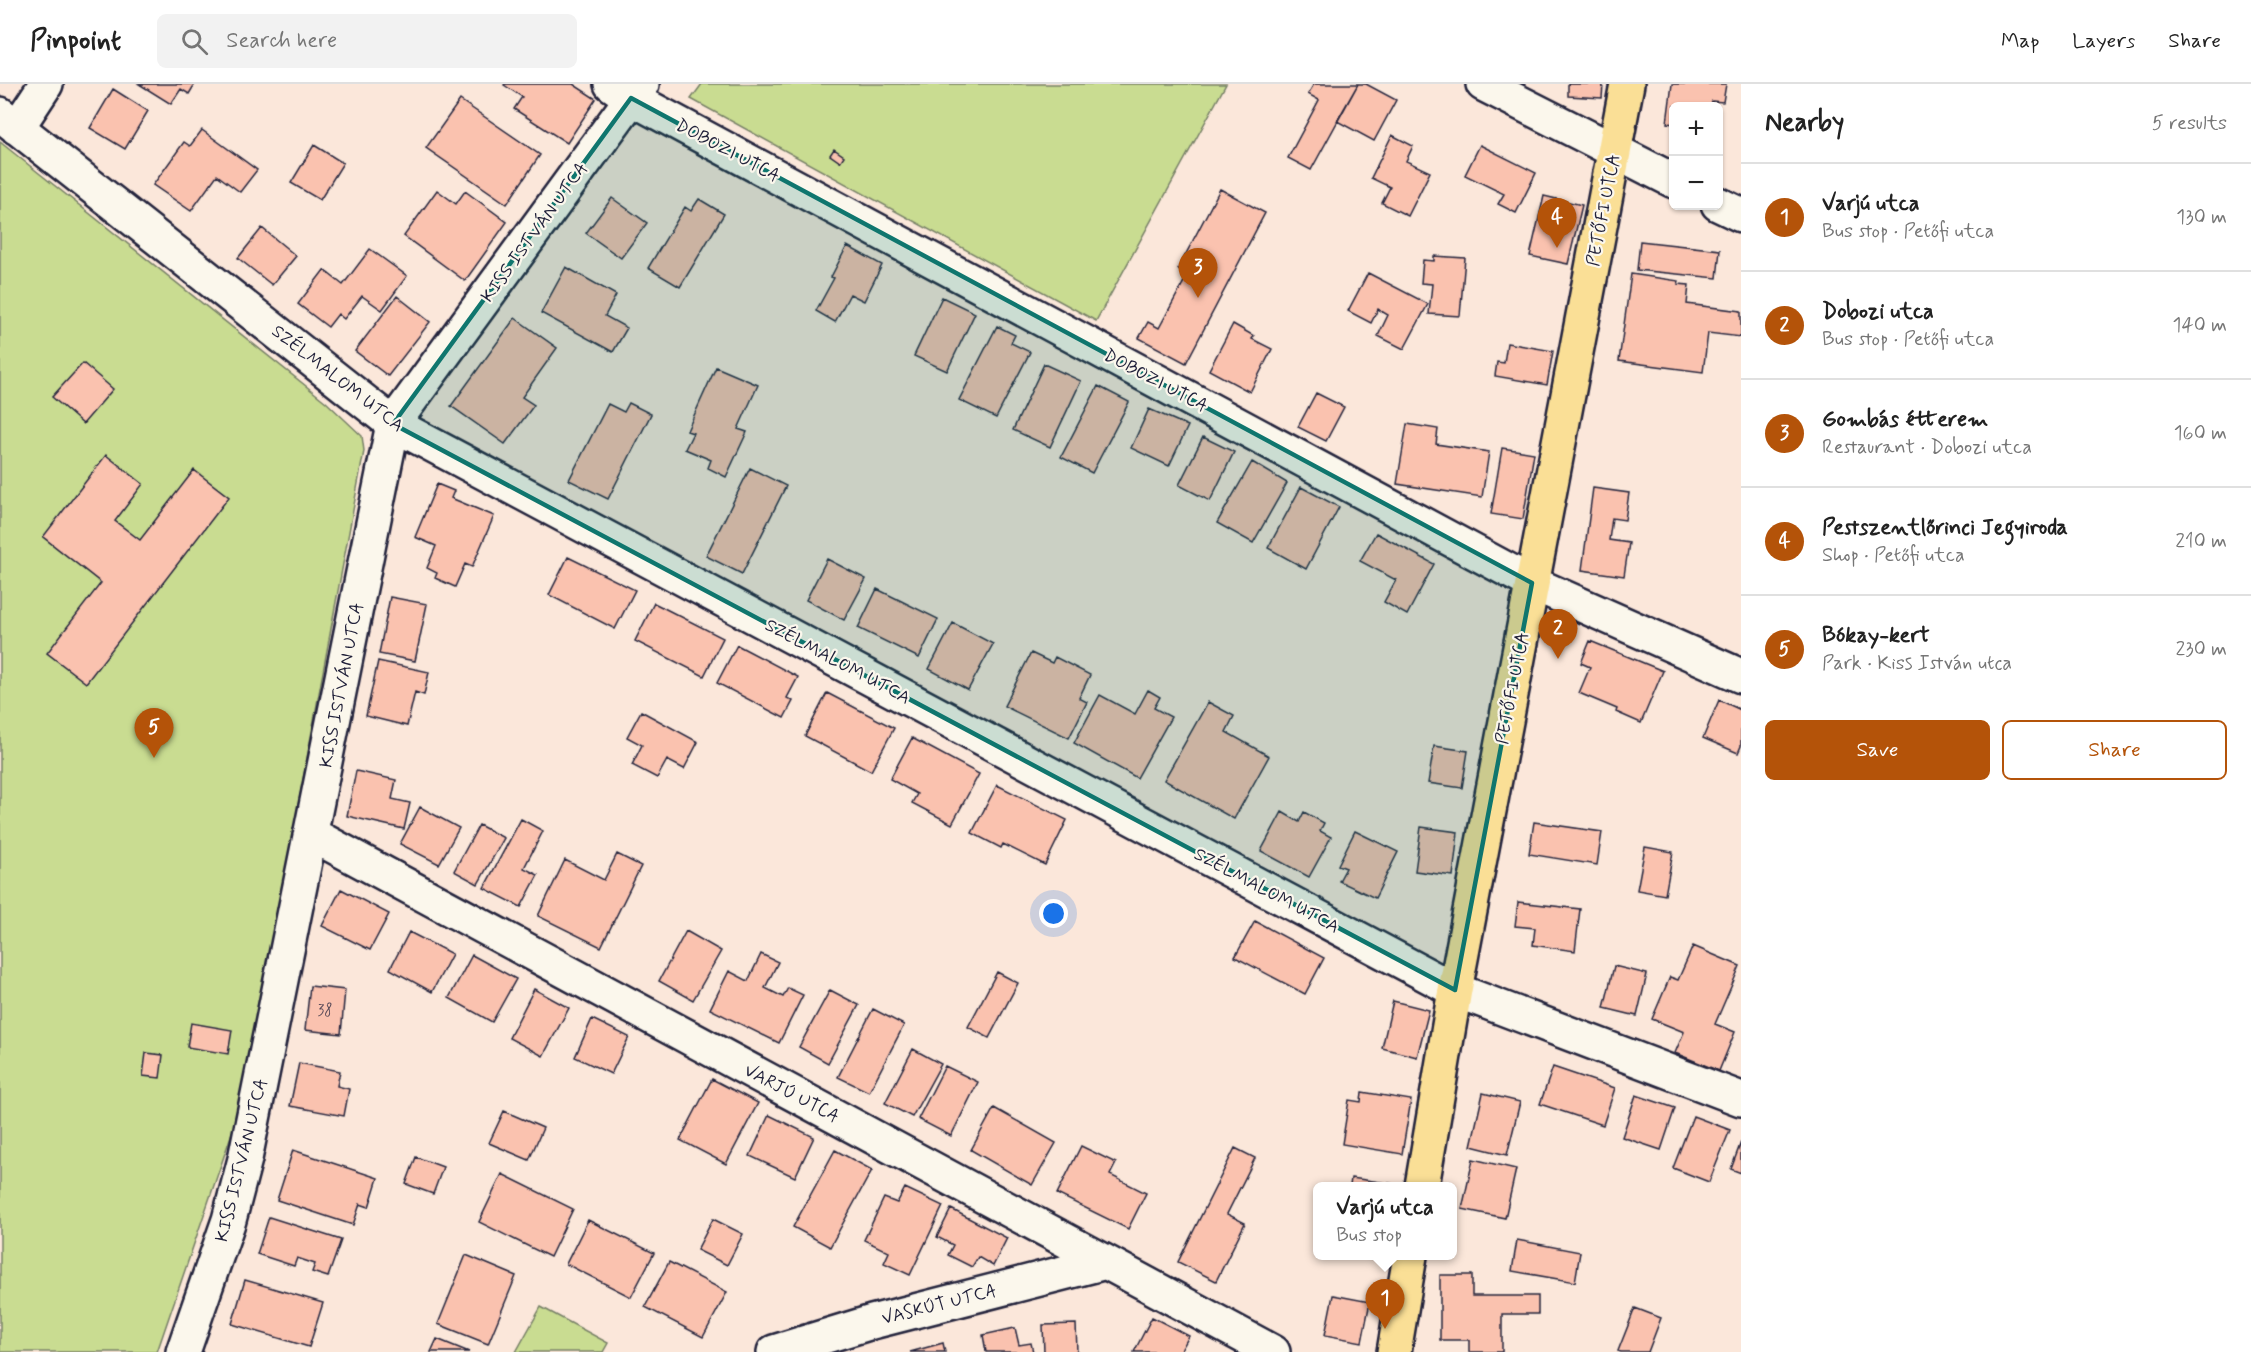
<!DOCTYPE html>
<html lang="en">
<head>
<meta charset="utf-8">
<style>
	body { margin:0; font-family:Mynerve,sans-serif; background:#f2f2f2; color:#222 }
	.controls { position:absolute; right:18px; top:18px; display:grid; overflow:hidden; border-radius:9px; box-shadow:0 2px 4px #0004 }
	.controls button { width:54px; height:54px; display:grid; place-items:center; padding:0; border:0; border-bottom:2px solid #e0e0e0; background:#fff; color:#222; font:30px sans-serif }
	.you { position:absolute; left:1054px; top:830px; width:21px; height:21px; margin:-15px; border:4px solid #fff; border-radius:50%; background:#1a73e8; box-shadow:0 0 0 9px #1a73e833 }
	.badge { display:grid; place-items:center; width:39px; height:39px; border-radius:50%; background:#b45309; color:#fff; font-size:20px; font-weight:700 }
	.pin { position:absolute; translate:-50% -50px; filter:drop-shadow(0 2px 3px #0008) }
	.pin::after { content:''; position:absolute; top:32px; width:21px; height:18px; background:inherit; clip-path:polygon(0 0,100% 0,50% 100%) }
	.popup { position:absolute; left:1313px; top:1098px; width:144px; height:78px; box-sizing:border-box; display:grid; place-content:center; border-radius:9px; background:#fff; filter:drop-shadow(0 2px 4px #0005); font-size:20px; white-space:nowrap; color:#767676 }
	.popup b { font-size:22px; color:#222 }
	.popup::after { content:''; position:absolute; left:50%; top:100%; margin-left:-12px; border:12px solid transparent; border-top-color:#fff }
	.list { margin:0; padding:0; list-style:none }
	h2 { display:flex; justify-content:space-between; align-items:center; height:78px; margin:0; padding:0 24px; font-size:26px }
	h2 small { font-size:20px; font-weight:400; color:#767676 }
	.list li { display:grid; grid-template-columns:39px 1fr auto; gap:18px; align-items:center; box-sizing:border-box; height:108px; padding:0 24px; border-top:2px solid #e0e0e0 }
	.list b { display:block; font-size:22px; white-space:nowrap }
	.list p { margin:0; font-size:20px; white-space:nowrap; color:#767676 }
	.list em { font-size:20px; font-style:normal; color:#767676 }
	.actions { display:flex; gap:12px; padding:18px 24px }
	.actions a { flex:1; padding:14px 0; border:2px solid #b45309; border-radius:9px; text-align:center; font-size:21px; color:#b45309 }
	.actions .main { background:#b45309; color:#fff }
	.icon { flex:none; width:33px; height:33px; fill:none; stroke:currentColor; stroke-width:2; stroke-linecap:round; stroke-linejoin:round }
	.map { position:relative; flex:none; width:1741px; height:1268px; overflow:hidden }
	header { display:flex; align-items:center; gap:36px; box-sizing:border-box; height:84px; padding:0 30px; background:#fff; border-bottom:2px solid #e0e0e0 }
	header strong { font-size:28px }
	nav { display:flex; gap:33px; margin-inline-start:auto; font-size:21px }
	.search { width:420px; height:54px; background:#f2f2f2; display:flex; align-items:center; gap:15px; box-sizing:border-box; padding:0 21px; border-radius:9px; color:#767676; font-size:22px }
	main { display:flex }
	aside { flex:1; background:#fff }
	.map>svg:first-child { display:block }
	.green { fill:#c9dc91; stroke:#767f66; stroke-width:1.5 }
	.building { fill:#fac2af; stroke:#22223b; stroke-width:1.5 }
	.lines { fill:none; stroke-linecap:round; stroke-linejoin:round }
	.minor-casing { stroke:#22223b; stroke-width:38 }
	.major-casing { stroke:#22223b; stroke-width:38 }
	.minor { stroke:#fbf7ec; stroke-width:33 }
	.major { stroke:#fadf96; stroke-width:33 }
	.marked { fill:#0f766e; fill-opacity:0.2; stroke:#0f766e; stroke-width:4.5; stroke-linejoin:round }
	.labels { text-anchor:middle; stroke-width:4.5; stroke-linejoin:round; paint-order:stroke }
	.number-label { font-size:15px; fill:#584a58 }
	.street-label { font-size:18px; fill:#22223b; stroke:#fbf7ec }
</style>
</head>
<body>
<header>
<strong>Pinpoint</strong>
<div class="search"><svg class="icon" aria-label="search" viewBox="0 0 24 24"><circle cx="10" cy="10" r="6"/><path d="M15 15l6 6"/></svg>Search here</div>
<nav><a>Map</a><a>Layers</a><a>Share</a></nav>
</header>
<main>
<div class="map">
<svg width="1741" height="1268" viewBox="0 0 1741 1268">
	<rect width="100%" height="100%" fill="#fbe7da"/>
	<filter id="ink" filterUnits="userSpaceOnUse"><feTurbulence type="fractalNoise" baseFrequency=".0167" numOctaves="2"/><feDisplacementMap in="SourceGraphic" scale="12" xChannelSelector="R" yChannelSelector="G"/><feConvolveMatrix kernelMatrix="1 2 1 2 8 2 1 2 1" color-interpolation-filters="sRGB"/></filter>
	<g filter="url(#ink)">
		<path class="green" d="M 702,0 L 1226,0 L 1096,237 L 691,15 Z
			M 0,58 L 326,318 L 362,352 L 364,367 L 250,981 L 236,1037 L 157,1268 L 0,1268 Z
			M 541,1223 L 608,1259 L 603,1268 L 516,1268 Z"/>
		<path class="building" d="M 139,0 L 195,0 L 189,10 L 181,5 L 171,20 Z
			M 505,0 L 573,0 L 596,15 L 567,59 L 514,25 L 522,13 L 504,1 Z
			M 1314,0 L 1358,0 L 1311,86 L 1288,74 L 1319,16 L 1308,10 Z
			M 1358,0 L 1366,0 L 1396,16 L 1374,57 L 1337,37 Z
			M 1568,0 L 1603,0 L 1602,14 L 1568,12 Z
			M 1672,0 L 1726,0 L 1723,18 L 1712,17 L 1711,22 L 1674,22 L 1674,40 L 1667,39 Z
			M 113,5 L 148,27 L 125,65 L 90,44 Z
			M 460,16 L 540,71 L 507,120 L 426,64 Z
			M 202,46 L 257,86 L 240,108 L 217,91 L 191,127 L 153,101 L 184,58 L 190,62 Z
			M 1392,51 L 1413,62 L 1406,77 L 1430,88 L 1408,132 L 1382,119 L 1390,103 L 1371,94 Z
			M 314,61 L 343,79 L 320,116 L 291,99 Z
			M 1480,61 L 1536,89 L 1516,129 L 1498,120 L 1504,110 L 1465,91 Z
			M 834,65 L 844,72 L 840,78 L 830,71 Z
			M 1220,105 L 1265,129 L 1186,279 L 1139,254 L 1148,238 L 1159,244 L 1188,190 L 1178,185 Z
			M 437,106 L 456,120 L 465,107 L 507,138 L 465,197 L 404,152 Z
			M 1544,112 L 1582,121 L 1568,180 L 1530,172 Z
			M 612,114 L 647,139 L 621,174 L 586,149 Z
			M 699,115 L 724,130 L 680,203 L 648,184 L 685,123 L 691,127 Z
			M 262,144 L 296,172 L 272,201 L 238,174 Z
			M 1640,157 L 1720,166 L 1717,194 L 1637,186 Z
			M 847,162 L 882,181 L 864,217 L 850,210 L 835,238 L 816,227 L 834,194 L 831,193 Z
			M 370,165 L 407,192 L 382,226 L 362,212 L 344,235 L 338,230 L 328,243 L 298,220 L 324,186 L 343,201 Z
			M 1434,172 L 1465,174 L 1460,232 L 1429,230 L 1432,200 L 1421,199 L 1423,176 L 1434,177 Z
			M 566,183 L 616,211 L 605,232 L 627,244 L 613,268 L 541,229 Z
			M 1368,189 L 1428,220 L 1404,265 L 1378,252 L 1388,231 L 1378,225 L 1371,239 L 1348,227 Z
			M 1631,190 L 1679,197 L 1678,200 L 1689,201 L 1687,220 L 1741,227 L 1741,253 L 1708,249 L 1703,288 L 1619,277 Z
			M 397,212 L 430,238 L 388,292 L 355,267 Z
			M 942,213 L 975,229 L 947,287 L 914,272 Z
			M 515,234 L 557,264 L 522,313 L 534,321 L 505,360 L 451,322 Z
			M 1233,240 L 1254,252 L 1252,255 L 1272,265 L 1250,308 L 1209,286 Z
			M 997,242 L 1015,251 L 1011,259 L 1030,268 L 996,334 L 959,316 Z
			M 1507,259 L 1553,267 L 1547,301 L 1495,292 L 1497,278 L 1504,279 Z
			M 83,279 L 113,305 L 83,340 L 52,313 Z
			M 1044,280 L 1081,297 L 1050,363 L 1013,346 Z
			M 716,283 L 758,301 L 738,345 L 747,348 L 726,393 L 708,384 L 711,376 L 685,365 L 693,349 L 687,347 Z
			M 1098,302 L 1129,318 L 1092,389 L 1061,373 Z
			M 1316,309 L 1344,323 L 1326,357 L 1298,343 Z
			M 629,319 L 651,330 L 608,415 L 569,396 L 608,320 L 624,328 Z
			M 1149,325 L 1188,342 L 1169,382 L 1131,364 Z
			M 1407,340 L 1438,345 L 1436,360 L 1489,368 L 1482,413 L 1397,400 Z
			M 1203,353 L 1234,368 L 1210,417 L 1179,401 Z
			M 1502,364 L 1534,369 L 1523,435 L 1491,430 Z
			M 106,371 L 143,400 L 115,437 L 140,456 L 194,386 L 229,413 L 86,599 L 47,569 L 101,499 L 43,453 Z
			M 1252,378 L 1287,399 L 1253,459 L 1217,439 Z
			M 750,384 L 786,402 L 742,490 L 706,472 Z
			M 437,400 L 454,407 L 451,414 L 494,432 L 472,483 L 465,480 L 455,503 L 435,494 L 437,489 L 427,484 L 436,462 L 415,453 Z
			M 1301,403 L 1339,423 L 1306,485 L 1268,464 Z
			M 1593,404 L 1629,409 L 1625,436 L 1612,434 L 1609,456 L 1629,459 L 1624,492 L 1582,486 Z
			M 1376,449 L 1434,480 L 1407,531 L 1384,518 L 1396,496 L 1360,477 Z
			M 568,473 L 635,506 L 615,545 L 549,511 Z
			M 827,475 L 866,495 L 844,536 L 806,516 Z
			M 877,505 L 938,535 L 919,574 L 858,544 Z
			M 390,513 L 427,520 L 415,577 L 379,570 Z
			M 654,519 L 723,554 L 704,592 L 635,557 Z
			M 953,539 L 993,560 L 968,606 L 929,585 Z
			M 1590,557 L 1663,587 L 1641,639 L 1616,628 L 1617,625 L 1579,609 L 1590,583 L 1581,579 Z
			M 737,561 L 798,593 L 787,614 L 793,617 L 784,634 L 717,599 Z
			M 1031,569 L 1052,579 L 1055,573 L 1090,591 L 1079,614 L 1087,618 L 1069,654 L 1004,622 Z
			M 378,577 L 429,588 L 424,611 L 415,608 L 407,642 L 366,632 Z
			M 1148,606 L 1160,613 L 1154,624 L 1171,633 L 1137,694 L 1074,659 L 1100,611 L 1135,630 Z
			M 827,609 L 894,644 L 871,687 L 805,652 Z
			M 1719,616 L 1741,626 L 1741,662 L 1738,669 L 1703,654 Z
			M 1208,618 L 1234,632 L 1226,648 L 1269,672 L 1234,735 L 1164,696 Z
			M 641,627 L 698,658 L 684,685 L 667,676 L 657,694 L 632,681 L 642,661 L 627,653 Z
			M 912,654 L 979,690 L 952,740 L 912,719 L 917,710 L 890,695 Z
			M 1434,662 L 1468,667 L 1462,704 L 1428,699 Z
			M 356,687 L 396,696 L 392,715 L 410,719 L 404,745 L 347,732 Z
			M 997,701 L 1067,736 L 1045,781 L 1003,760 L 1001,764 L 972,749 Z
			M 420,723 L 459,744 L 439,780 L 400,760 Z
			M 1282,728 L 1299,738 L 1304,728 L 1324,739 L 1320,747 L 1331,753 L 1309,793 L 1261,767 Z
			M 521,735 L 543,747 L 524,784 L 538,791 L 521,823 L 484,804 Z
			M 1534,738 L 1602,748 L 1597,781 L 1529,770 Z
			M 479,741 L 504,754 L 478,800 L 454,787 Z
			M 1421,743 L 1458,748 L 1453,792 L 1415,787 Z
			M 1355,747 L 1398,768 L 1375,814 L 1339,797 L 1346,784 L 1338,781 Z
			M 1645,763 L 1673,768 L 1665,811 L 1637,806 Z
			M 617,770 L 641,782 L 601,863 L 538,832 L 565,776 L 604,796 Z
			M 341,805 L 389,830 L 370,866 L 322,842 Z
			M 1518,818 L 1580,825 L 1575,867 L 1533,861 L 1535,844 L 1515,842 Z
			M 1255,837 L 1324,874 L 1305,910 L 1235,873 Z
			M 686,847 L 721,867 L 693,916 L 659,897 Z
			M 409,848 L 452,870 L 432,908 L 390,885 Z
			M 1693,862 L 1740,882 L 1715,940 L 1735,948 L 1719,987 L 1675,969 L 1684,948 L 1652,935 L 1670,893 L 1678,896 Z
			M 761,870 L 778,878 L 765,904 L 783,913 L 788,904 L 803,911 L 779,959 L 710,925 L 729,887 L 748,897 Z
			M 472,871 L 516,895 L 492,938 L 449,914 Z
			M 1614,882 L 1647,890 L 1637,932 L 1604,924 Z
			M 997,888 L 1018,899 L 989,954 L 968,943 Z
			M 310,902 L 345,906 L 341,950 L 305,946 Z
			M 534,905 L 569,924 L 543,972 L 509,954 Z
			M 830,906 L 859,921 L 828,979 L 799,963 Z
			M 1393,917 L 1429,926 L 1417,973 L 1382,964 Z
			M 873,925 L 904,941 L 869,1008 L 838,993 Z
			M 592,935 L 629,953 L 611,990 L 575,973 Z
			M 191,939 L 232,946 L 228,970 L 187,963 Z
			M 913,965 L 941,980 L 912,1033 L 885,1019 Z
			M 146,969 L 163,971 L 160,994 L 143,992 Z
			M 299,979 L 340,987 L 337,1002 L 349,1005 L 344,1032 L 290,1022 Z
			M 945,982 L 978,998 L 951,1052 L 918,1035 Z
			M 1553,983 L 1615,1004 L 1603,1041 L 1540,1020 Z
			M 712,995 L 758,1019 L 726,1080 L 680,1056 Z
			M 1362,1008 L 1411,1016 L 1402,1070 L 1342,1060 L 1349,1016 L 1361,1018 Z
			M 1483,1009 L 1520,1018 L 1507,1071 L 1471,1062 Z
			M 1636,1011 L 1675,1024 L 1661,1066 L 1622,1053 Z
			M 994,1024 L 1056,1059 L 1032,1101 L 971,1066 Z
			M 504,1027 L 543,1044 L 529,1076 L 489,1059 Z
			M 769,1031 L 814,1053 L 795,1093 L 750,1072 Z
			M 1693,1032 L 1730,1046 L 1709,1098 L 1673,1084 Z
			M 1741,1058 L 1741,1089 L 1731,1085 Z
			M 1081,1062 L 1116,1079 L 1110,1091 L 1146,1109 L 1128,1145 L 1057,1110 Z
			M 1235,1064 L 1255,1074 L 1227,1130 L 1245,1139 L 1216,1197 L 1178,1178 Z
			M 293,1066 L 378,1094 L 369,1123 L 360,1120 L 353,1141 L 277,1116 Z
			M 835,1066 L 872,1086 L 830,1163 L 793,1143 Z
			M 416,1073 L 443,1083 L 433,1110 L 406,1100 Z
			M 1473,1075 L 1516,1085 L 1505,1134 L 1462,1125 Z
			M 502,1090 L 573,1125 L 550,1173 L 479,1138 Z
			M 1351,1094 L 1394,1100 L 1394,1102 L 1350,1102 Z
			M 905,1104 L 943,1122 L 910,1191 L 884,1179 L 889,1168 L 864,1156 L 884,1114 L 897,1119 Z
			M 951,1125 L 1007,1154 L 993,1182 L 978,1173 L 972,1183 L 948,1171 L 953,1161 L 937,1153 Z
			M 269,1133 L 341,1156 L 328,1193 L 312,1188 L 315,1180 L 297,1174 L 294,1182 L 257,1170 Z
			M 713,1135 L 743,1150 L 727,1181 L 697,1166 Z
			M 588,1136 L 654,1169 L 631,1213 L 566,1180 Z
			M 1517,1156 L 1580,1168 L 1575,1198 L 1512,1187 Z
			M 466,1171 L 516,1192 L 488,1260 L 438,1240 Z
			M 669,1178 L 727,1208 L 703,1253 L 645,1223 Z
			M 1440,1191 L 1472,1191 L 1472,1212 L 1538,1212 L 1538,1230 L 1502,1230 L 1502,1268 L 1469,1268 L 1469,1256 L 1440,1256 Z
			M 245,1196 L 323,1219 L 309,1263 L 232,1240 Z
			M 1333,1211 L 1370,1218 L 1362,1258 L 1325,1251 Z
			M 1635,1224 L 1661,1234 L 1648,1268 L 1621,1268 L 1618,1267 Z
			M 1152,1233 L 1189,1252 L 1180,1268 L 1134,1268 Z
			M 1076,1240 L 1077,1268 L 1044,1268 L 1043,1241 Z
			M 1015,1244 L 1019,1261 L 1031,1259 L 1033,1268 L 986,1268 L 983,1251 Z
			M 437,1255 L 469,1268 L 431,1268 Z
			M 943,1259 L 945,1268 L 910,1268 Z"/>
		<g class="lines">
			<g class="minor-casing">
				<path id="minor" d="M 611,0 L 631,14 L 1532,499 L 1741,592
					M 1483,0 L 1674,97
					M 0,30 L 393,340 L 1455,906 L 1741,1015
					M 17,44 L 46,0
					M 1718,120 L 1741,131
					M 311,750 L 1273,1268
					M 183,1268 L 229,1136 L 245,1075 L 393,340 L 642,0
					M 774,1268 L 872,1238 L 1106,1178"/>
			</g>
			<g class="major-casing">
				<path id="major" d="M 1422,1102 L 1455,906 L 1627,0
					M 1394,1268 L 1410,1172"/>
			</g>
			<use href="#minor" class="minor"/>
			<use href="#major" class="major"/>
		</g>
	</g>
	<path class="marked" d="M 631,14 L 1532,499 L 1455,906 L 393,340 Z"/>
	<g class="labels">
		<g class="number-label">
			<text x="325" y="931">38</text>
		</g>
		<g class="street-label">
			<text transform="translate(728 66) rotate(28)" y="6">DOBOZI UTCA</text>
			<text transform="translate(1603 126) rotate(-79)" y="6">PETŐFI UTCA</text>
			<text transform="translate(534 148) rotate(-54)" y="6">KISS ISTVÁN UTCA</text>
			<text transform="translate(338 294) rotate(38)" y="6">SZÉLMALOM UTCA</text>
			<text transform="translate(1156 296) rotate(28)" y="6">DOBOZI UTCA</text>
			<text transform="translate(838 577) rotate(28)" y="6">SZÉLMALOM UTCA</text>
			<text transform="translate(341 601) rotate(-79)" y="6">KISS ISTVÁN UTCA</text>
			<text transform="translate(1512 604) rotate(-79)" y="6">PETŐFI UTCA</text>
			<text transform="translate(1267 806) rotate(28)" y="6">SZÉLMALOM UTCA</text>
			<text transform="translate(792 1009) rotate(28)" y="6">VARJÚ UTCA</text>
			<text transform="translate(241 1076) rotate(-76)" y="6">KISS ISTVÁN UTCA</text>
			<text transform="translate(939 1220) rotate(-14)" y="6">VASKÚT UTCA</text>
		</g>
	</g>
</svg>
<div class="controls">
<button>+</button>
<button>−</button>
</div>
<div class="you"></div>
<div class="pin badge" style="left:1385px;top:1245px">1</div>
<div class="popup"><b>Varjú utca</b>Bus stop</div>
<div class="pin badge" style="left:1558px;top:575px">2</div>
<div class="pin badge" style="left:1198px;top:214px">3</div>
<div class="pin badge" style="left:1557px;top:164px">4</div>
<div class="pin badge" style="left:154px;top:674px">5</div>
</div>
<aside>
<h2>Nearby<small>5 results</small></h2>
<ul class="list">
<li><span class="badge">1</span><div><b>Varjú utca</b><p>Bus stop · Petőfi utca</p></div><em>130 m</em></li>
<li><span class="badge">2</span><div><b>Dobozi utca</b><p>Bus stop · Petőfi utca</p></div><em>140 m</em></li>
<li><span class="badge">3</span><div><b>Gombás étterem</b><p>Restaurant · Dobozi utca</p></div><em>160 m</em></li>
<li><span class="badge">4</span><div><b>Pestszentlőrinci Jegyiroda</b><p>Shop · Petőfi utca</p></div><em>210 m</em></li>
<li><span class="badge">5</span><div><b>Bókay-kert</b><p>Park · Kiss István utca</p></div><em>230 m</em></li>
</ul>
<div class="actions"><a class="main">Save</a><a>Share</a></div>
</aside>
</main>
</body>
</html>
